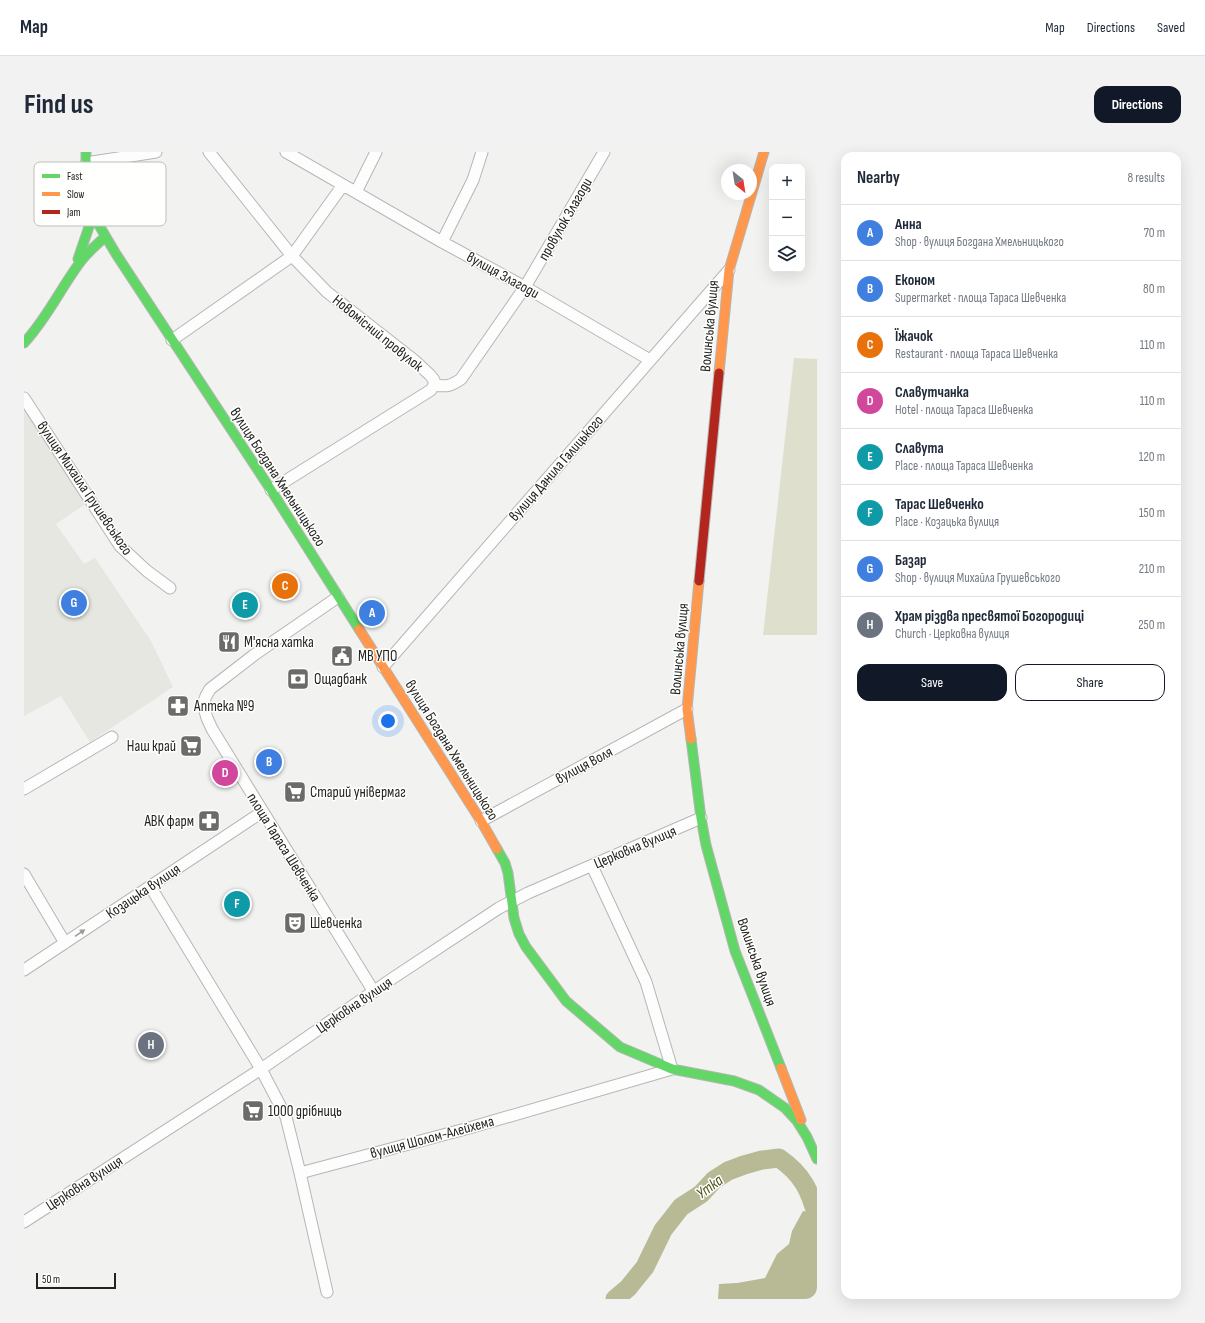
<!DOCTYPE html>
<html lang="en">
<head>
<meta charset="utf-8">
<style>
	body { margin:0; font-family:"Sofia Sans Condensed",sans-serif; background:#f2f2f3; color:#1f2937 }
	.controls { position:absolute; right:12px; top:12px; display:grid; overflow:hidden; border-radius:8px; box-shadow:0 4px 16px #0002 }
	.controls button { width:36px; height:36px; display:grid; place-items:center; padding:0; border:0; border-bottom:1px solid #e0e1e3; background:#fff; color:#1f2937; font:20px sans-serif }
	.compass { position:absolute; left:697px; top:12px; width:36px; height:36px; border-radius:50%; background:#fff; box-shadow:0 4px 16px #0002; rotate:150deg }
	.scale { position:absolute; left:12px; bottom:10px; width:80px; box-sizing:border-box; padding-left:4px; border:2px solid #232322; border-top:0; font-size:11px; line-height:14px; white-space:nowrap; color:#232322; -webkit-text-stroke:3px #fffffe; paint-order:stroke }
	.you { position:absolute; left:364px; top:569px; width:14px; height:14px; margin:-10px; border:3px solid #fff; border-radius:50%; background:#1a73e8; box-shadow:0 0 0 6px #1a73e833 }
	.badge { display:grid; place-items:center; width:26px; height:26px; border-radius:50%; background:#111827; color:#fff; font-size:13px; font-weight:700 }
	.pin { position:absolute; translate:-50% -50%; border:2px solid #fff; box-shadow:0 1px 4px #0006 }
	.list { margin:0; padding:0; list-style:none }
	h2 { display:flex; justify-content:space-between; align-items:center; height:52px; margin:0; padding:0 16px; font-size:17px }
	h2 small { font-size:13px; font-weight:400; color:#747a83 }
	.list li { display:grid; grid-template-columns:26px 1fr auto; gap:12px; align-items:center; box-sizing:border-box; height:56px; padding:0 16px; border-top:1px solid #e0e1e3 }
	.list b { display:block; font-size:15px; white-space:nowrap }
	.list p { margin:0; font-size:13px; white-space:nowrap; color:#747a83 }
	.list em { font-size:13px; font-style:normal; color:#747a83 }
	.actions { display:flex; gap:8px; padding:12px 16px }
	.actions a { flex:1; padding:9px 0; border:1px solid #111827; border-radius:12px; text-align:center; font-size:14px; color:#111827 }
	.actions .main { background:#111827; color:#fff }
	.icon { flex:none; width:22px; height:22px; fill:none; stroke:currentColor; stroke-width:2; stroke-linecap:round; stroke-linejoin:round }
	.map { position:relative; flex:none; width:793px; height:1147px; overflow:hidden; border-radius:12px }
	header { display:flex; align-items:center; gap:24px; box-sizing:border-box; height:56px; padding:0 20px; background:#fff; border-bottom:1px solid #e0e1e3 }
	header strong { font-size:19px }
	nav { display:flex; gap:22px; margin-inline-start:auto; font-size:14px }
	.intro { display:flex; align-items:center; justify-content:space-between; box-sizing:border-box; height:96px; padding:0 24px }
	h1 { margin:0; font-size:28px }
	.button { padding:10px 18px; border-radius:12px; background:#111827; color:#fff; font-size:14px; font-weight:700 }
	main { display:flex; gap:24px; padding:0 24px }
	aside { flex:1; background:#fff; border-radius:12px; box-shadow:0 4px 16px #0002 }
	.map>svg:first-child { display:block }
	.built { fill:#e6e7e0 }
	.green { fill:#dee0cd }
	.water { fill:#b7ba95 }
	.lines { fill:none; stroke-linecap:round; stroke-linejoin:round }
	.river { stroke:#b7ba95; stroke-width:19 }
	.street-casing { stroke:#b6b6b4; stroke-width:13 }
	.fast-casing { stroke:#b6b6b4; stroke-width:11 }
	.slow-casing { stroke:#b6b6b4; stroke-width:11 }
	.jam-casing { stroke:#b6b6b4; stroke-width:11 }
	.street { stroke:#fdfdfd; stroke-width:11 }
	.fast { stroke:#63d668; stroke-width:9 }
	.slow { stroke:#ff974d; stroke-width:9 }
	.jam { stroke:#b3261e; stroke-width:9 }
	.oneway { fill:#9b9b9a }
	.labels { text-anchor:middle; stroke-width:3; stroke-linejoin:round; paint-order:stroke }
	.street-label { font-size:15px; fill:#232322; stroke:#fffffe }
	.poi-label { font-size:15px; fill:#232322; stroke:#fffffe; text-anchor:start }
	.water-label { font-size:16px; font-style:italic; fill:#4e5012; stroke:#fffffe }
	.key { fill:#fffffe; stroke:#bdbdbc; stroke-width:1 }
	.key-label { font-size:11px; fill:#232322 }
</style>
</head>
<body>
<header>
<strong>Map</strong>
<nav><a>Map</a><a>Directions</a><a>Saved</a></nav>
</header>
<div class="intro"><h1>Find us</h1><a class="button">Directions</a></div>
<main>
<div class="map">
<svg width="793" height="1147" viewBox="0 0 793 1147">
	<rect width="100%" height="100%" fill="#f2f3f1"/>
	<path class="built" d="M 0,258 L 63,351 L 32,372 L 60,412 L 71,406 L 127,489 L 149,535 L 66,590 L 37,544 L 0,564 Z"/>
	<path class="green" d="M 770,206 L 793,207 L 793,483 L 739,483 Z"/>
	<path class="water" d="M 779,1059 L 793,1061 L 793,1147 L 694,1147 L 695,1132 L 713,1131 L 741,1126 L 753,1102 L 765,1092 L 768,1079 Z"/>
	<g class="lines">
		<path class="river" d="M 591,1147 L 604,1136 L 621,1115 L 639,1078 L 657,1055 L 677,1042 L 690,1028 L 704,1019 L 720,1013 L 738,1008 L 755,1006 C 778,1022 786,1038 793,1065"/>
		<g class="street-casing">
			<path id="street" d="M 185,0 L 268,104 L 303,140 L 390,208 L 406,223 L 410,228 L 410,233 L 407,238 L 247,338
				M 262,0 L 418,90 L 501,135 L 626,208
				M 62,11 L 132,0
				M 332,40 L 352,0
				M 418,90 L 449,28 L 458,0
				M 148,188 L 268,104 L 319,33
				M 410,233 C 423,235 427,234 437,227 L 501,135 L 580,0
				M 0,246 L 96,394 L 123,419 L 146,436
				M 314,445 L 230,503 L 186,537 L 182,544 L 179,552 L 183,566 L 188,577 L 350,840
				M 359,515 L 705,118
				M 0,637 L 88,585
				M 457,669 L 663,557
				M 0,722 L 41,791
				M 126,734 L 237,917 L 262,965 L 276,1021 L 445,976 L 648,917 L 622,830 L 568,714
				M 0,818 L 238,660
				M 276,1021 L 303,1140
				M 0,1070 L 237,917 L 369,826 L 475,756 L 504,741 L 677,666"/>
		</g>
		<g class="fast-casing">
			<path id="fast" d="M 62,0 L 62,11 L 69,63 L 92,102 L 247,338 L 335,477
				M 54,107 L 69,63
				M 0,191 C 24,165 36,137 57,109 C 64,100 72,93 81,85
				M 667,587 L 677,666 L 682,693 L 711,799 L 757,916
				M 473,697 L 481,711 L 484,721 L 490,766 L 495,782 L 502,795 L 542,849 L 596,895 L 648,917 L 710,929 L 735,938 L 761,956 L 773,969 L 783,985 L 793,1007"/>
		</g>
		<g class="slow-casing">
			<path id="slow" d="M 695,221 L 705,118 L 740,0
				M 335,477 L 457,669 L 473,697
				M 667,587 L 663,557 L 675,429
				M 757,916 L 777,968"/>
		</g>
		<g class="jam-casing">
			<path id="jam" d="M 675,429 L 695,221"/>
		</g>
		<use href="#street" class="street"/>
		<use href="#fast" class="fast"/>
		<use href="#slow" class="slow"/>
		<use href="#jam" class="jam"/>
	</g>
	<defs><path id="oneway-solid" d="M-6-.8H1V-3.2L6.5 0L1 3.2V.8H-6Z"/></defs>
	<use class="oneway" href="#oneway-solid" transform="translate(56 781) rotate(-34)"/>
	<defs>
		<g id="restaurant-square" transform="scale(1.15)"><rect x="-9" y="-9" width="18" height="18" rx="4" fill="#6b6c6a" stroke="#fffffe"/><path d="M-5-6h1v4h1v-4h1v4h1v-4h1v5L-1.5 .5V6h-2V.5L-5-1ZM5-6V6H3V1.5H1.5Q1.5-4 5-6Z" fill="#fff"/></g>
		<g id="civic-square" transform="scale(1.15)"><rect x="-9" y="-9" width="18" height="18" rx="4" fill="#6b6c6a" stroke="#fffffe"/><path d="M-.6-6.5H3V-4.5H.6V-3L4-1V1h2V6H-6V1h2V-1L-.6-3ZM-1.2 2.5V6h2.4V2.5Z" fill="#fff"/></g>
		<g id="bank-square" transform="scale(1.15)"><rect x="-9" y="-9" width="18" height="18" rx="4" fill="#6b6c6a" stroke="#fffffe"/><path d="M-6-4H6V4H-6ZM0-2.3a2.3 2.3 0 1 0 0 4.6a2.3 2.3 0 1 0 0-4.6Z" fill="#fff"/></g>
		<g id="pharmacy-square" transform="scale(1.15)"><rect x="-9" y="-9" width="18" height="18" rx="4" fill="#6b6c6a" stroke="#fffffe"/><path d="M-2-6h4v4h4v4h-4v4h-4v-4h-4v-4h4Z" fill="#fff"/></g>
		<g id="supermarket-square" transform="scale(1.15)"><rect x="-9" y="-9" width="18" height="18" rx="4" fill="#6b6c6a" stroke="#fffffe"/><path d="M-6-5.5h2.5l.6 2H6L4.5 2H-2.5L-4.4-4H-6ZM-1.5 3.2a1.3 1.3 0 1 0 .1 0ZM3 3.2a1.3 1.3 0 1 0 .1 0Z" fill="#fff"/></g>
		<g id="theatre-square" transform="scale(1.15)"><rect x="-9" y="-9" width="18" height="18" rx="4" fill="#6b6c6a" stroke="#fffffe"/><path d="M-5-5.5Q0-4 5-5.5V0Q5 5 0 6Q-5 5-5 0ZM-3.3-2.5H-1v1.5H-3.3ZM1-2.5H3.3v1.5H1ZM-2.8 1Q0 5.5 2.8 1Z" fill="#fff"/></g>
	</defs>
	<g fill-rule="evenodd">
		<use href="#restaurant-square" x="205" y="490"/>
		<use href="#civic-square" x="318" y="504"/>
		<use href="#bank-square" x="274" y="527"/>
		<use href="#pharmacy-square" x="154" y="554"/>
		<use href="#supermarket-square" x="167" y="594"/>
		<use href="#supermarket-square" x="271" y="640"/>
		<use href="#pharmacy-square" x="185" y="669"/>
		<use href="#theatre-square" x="271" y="771"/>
		<use href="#supermarket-square" x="229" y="959"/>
	</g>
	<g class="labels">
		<g class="street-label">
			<text transform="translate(541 67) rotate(-60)" y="5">провулок Злагоди</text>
			<text transform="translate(479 123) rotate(29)" y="5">вулиця Злагоди</text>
			<text transform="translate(685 174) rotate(-85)" y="5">Волинська вулиця</text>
			<text transform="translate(354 181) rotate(39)" y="5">Новомісний провулок</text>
			<text transform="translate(532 316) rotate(-49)" y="5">вулиця Данила Галицького</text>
			<text transform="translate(254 325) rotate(57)" y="5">вулиця Богдана Хмельницького</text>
			<text transform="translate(61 336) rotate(56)" y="5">вулиця Михайла Грушевського</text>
			<text transform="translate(655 497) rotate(-85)" y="5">Волинська вулиця</text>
			<text transform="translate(428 598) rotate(58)" y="5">вулиця Богдана Хмельницького</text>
			<text transform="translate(560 613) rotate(-28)" y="5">вулиця Воля</text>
			<text transform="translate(260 695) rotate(58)" y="5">площа Тараса Шевченка</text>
			<text transform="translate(611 695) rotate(-23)" y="5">Церковна вулиця</text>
			<text transform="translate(119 739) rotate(-34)" y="5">Козацька вулиця</text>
			<text transform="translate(733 810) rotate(71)" y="5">Волинська вулиця</text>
			<text transform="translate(330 853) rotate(-34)" y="5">Церковна вулиця</text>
			<text transform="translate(408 985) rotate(-15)" y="5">вулиця Шолом-Алейхема</text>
			<text transform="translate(60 1031) rotate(-33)" y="5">Церковна вулиця</text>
		</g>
		<g class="poi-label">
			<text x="220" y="495">М'ясна хатка</text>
			<text x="334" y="509">МВ УПО</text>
			<text x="290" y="532">Ощадбанк</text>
			<text x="170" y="559">Аптека №9</text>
			<text x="152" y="599" text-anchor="end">Наш край</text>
			<text x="286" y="645">Старий універмаг</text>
			<text x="170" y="674" text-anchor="end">АВК фарм</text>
			<text x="286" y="776">Шевченка</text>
			<text x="244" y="964">1000 дрібниць</text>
		</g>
		<g class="water-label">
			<text transform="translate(685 1034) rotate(-37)" y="6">Утка</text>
		</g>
	</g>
	<rect x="10" y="10" width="132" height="64" rx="6" class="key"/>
	<rect x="18" y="22" width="18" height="4" fill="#63d668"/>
	<rect x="18" y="40" width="18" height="4" fill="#ff974d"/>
	<rect x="18" y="58" width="18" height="4" fill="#b3261e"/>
	<g class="key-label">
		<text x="43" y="28">Fast</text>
		<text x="43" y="46">Slow</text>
		<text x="43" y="64">Jam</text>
	</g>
</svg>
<div class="controls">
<button>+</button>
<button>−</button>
<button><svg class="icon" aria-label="layers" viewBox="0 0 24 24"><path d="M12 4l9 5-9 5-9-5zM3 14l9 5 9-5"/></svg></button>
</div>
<svg class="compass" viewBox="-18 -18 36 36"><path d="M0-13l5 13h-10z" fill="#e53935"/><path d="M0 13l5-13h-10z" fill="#747a83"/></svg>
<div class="scale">50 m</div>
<div class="you"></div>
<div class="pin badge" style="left:348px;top:461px;background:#3f7fe0">A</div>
<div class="pin badge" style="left:245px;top:610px;background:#3f7fe0">B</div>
<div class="pin badge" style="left:261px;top:434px;background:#e8710a">C</div>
<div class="pin badge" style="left:201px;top:621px;background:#d1479c">D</div>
<div class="pin badge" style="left:221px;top:453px;background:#0f9aa8">E</div>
<div class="pin badge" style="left:213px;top:752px;background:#0f9aa8">F</div>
<div class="pin badge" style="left:50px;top:451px;background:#3f7fe0">G</div>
<div class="pin badge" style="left:127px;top:893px;background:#6b7280">H</div>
</div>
<aside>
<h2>Nearby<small>8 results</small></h2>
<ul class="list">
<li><span class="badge" style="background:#3f7fe0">A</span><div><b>Анна</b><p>Shop · вулиця Богдана Хмельницького</p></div><em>70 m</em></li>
<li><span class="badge" style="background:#3f7fe0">B</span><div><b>Економ</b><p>Supermarket · площа Тараса Шевченка</p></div><em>80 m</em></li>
<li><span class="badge" style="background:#e8710a">C</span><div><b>Їжачок</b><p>Restaurant · площа Тараса Шевченка</p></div><em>110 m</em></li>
<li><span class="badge" style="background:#d1479c">D</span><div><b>Славутчанка</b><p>Hotel · площа Тараса Шевченка</p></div><em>110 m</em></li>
<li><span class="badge" style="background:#0f9aa8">E</span><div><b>Славута</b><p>Place · площа Тараса Шевченка</p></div><em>120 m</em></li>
<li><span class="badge" style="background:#0f9aa8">F</span><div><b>Тарас Шевченко</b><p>Place · Козацька вулиця</p></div><em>150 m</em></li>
<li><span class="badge" style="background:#3f7fe0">G</span><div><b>Базар</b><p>Shop · вулиця Михайла Грушевського</p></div><em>210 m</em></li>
<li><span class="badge" style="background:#6b7280">H</span><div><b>Храм різдва пресвятої Богородиці</b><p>Church · Церковна вулиця</p></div><em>250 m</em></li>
</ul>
<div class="actions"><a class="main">Save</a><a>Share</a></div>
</aside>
</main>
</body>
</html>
